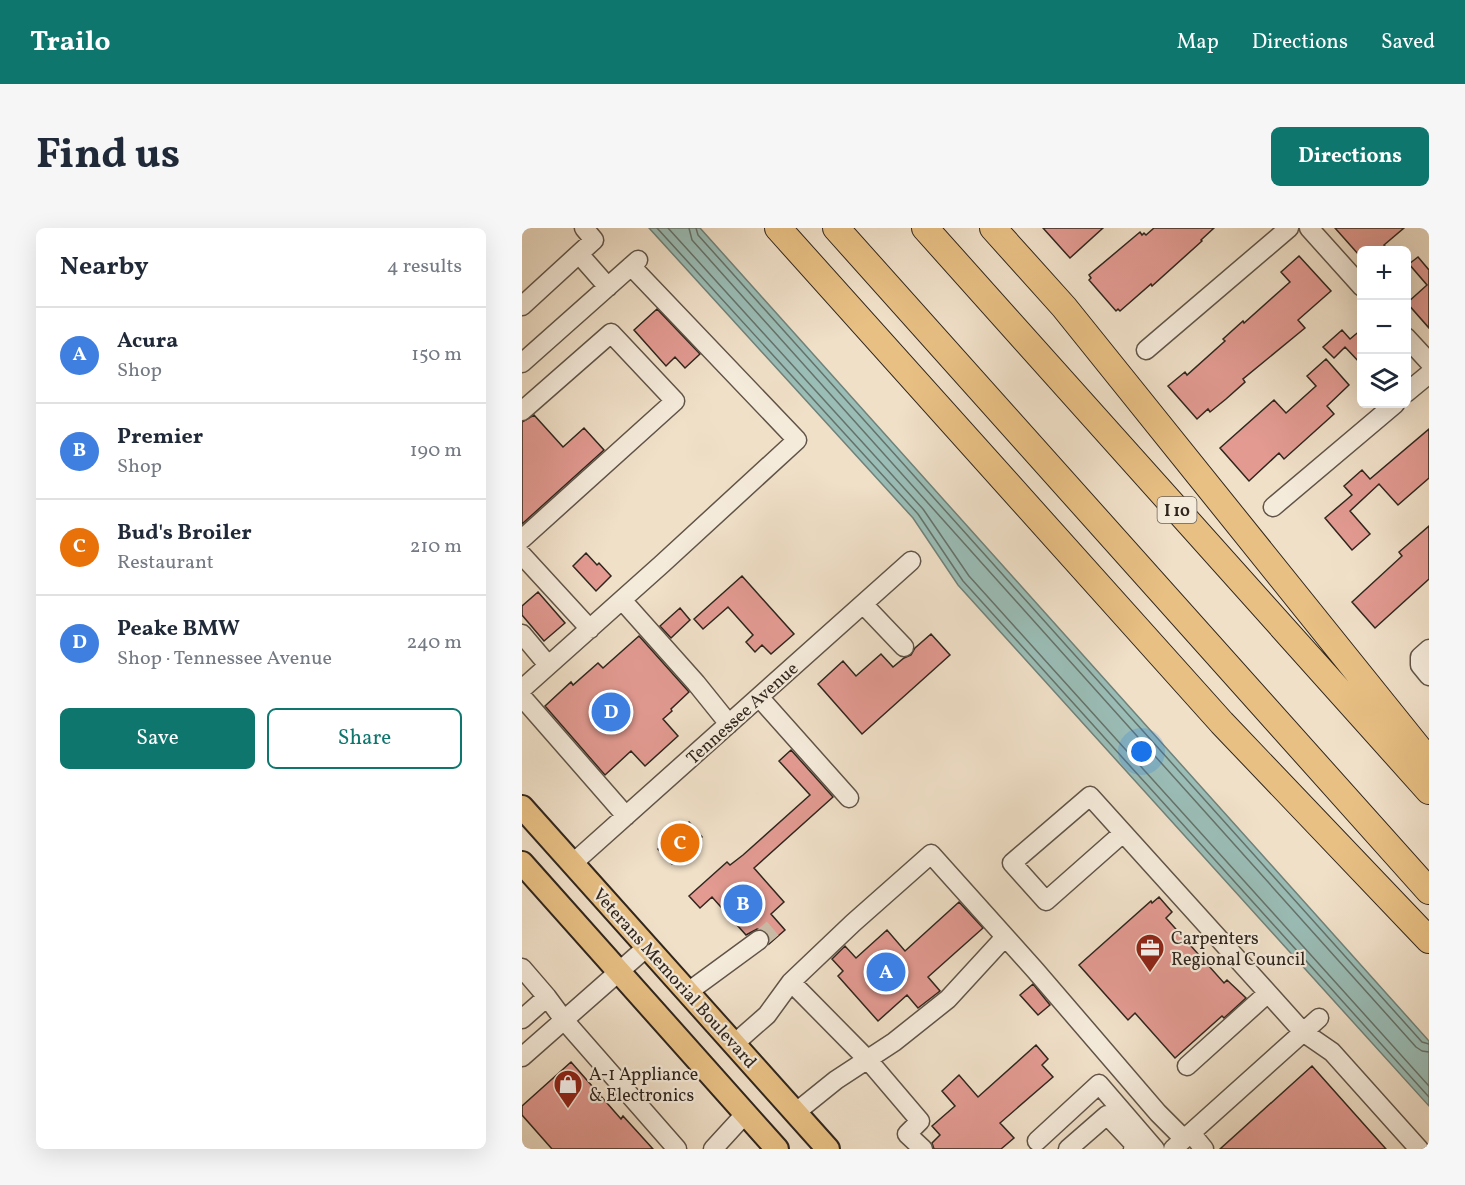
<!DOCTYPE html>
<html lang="en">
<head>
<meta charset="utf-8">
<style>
	body { margin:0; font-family:Vollkorn,serif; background:#f6f6f7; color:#1f2937 }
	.controls { position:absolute; right:18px; top:18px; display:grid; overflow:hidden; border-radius:9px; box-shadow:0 6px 24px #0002 }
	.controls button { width:54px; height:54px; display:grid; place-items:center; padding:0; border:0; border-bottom:2px solid #e0e1e3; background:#fff; color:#1f2937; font:30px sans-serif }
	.you { position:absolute; left:620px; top:524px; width:21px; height:21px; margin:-15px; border:4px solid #fff; border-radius:50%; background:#1a73e8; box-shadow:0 0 0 9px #1a73e833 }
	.badge { display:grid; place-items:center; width:39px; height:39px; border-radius:50%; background:#0f766e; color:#fff; font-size:20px; font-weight:700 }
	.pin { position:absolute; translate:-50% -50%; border:3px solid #fff; box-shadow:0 2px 6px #0006 }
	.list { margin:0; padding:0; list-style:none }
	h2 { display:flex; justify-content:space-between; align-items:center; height:78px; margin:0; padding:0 24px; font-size:26px }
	h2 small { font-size:20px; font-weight:400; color:#747a83 }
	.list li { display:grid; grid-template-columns:39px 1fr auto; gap:18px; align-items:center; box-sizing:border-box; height:96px; padding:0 24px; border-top:2px solid #e0e1e3 }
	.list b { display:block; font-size:22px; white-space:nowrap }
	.list p { margin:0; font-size:20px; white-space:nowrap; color:#747a83 }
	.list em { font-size:20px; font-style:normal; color:#747a83 }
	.actions { display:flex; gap:12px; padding:18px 24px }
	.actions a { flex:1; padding:14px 0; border:2px solid #0f766e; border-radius:9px; text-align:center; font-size:21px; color:#0f766e }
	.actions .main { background:#0f766e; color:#fff }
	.icon { flex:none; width:33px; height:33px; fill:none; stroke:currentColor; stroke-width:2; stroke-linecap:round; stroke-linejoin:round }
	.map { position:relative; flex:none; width:907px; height:921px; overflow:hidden; border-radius:9px }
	header { display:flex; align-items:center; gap:36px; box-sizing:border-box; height:84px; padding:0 30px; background:#0f766e; color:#fff }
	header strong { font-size:28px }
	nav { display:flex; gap:33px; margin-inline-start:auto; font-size:21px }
	.intro { display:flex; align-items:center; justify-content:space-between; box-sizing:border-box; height:144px; padding:0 36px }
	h1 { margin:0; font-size:42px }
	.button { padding:15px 27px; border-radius:9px; background:#0f766e; color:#fff; font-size:21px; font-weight:700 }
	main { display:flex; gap:36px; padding:0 36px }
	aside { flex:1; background:#fff; border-radius:9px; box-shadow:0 6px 24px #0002 }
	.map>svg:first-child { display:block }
	.water { fill:#9abdb6; stroke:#708179; stroke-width:1.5 }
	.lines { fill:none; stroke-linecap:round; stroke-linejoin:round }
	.shore { stroke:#65726a; stroke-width:1.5 }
	.building { fill:#e29a91; stroke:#30261e; stroke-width:1.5 }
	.minor-tunnel { stroke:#cabba6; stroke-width:18; stroke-dasharray:18 9; stroke-linecap:butt }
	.minor-casing { stroke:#605448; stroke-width:21 }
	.major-casing { stroke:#30261e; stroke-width:26 }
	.highway-casing { stroke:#30261e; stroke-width:28 }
	.minor { stroke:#f5ebdb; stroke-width:18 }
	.major { stroke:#e8c084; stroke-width:22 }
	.highway { stroke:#e8c084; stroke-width:26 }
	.labels { text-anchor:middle; stroke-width:4.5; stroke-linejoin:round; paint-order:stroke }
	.shield { fill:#f5ebdb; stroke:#6b6157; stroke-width:1.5 }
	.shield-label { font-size:16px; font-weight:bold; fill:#30261e }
	.street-label { font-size:18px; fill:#30261e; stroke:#f5ebdb }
	.poi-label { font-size:18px; fill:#30261e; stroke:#f5ebdb; text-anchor:start }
</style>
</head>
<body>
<header>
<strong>Trailo</strong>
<nav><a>Map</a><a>Directions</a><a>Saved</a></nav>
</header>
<div class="intro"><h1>Find us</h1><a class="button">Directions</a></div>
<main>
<aside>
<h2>Nearby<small>4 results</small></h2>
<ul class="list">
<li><span class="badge" style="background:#3f7fe0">A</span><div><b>Acura</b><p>Shop</p></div><em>150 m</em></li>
<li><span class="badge" style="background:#3f7fe0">B</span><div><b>Premier</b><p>Shop</p></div><em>190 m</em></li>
<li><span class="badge" style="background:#e8710a">C</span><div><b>Bud's Broiler</b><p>Restaurant</p></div><em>210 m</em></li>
<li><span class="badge" style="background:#3f7fe0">D</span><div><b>Peake BMW</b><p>Shop · Tennessee Avenue</p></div><em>240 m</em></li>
</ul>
<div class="actions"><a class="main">Save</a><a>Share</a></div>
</aside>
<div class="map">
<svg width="907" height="921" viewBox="0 0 907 921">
	<rect width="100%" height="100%" fill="#f0e0c8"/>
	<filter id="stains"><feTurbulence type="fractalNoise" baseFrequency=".00333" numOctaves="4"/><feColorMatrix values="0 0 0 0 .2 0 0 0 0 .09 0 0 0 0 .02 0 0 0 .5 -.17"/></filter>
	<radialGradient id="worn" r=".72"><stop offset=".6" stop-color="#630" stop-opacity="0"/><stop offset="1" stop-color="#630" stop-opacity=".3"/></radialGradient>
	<path class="water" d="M 127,0 L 178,0 L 907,813 L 907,878 L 436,357 L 391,290 Z"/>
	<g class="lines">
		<path class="shore" d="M 135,0 L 396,286 L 441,353 L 907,869
			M 146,0 L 401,281 L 447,348 L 907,858
			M 167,0 L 170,12 L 894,819 L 900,823 L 907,824
			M 174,0 L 176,7 L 900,814 L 907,816"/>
	</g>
	<path class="building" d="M 521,0 L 581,0 L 548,30 Z
		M 632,0 L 692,0 L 679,12 L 680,13 L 630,58 L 629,56 L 598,83 L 596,81 L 594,83 L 567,52 L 569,50 L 567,47 L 618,4 L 620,7 L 622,5 L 624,7 Z
		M 813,0 L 882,0 L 862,17 L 867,22 L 840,22 L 837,27 Z
		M 777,28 L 809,63 L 776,92 L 783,100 L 721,151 L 723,154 L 704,171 L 688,184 L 686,181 L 675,191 L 646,158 L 663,144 L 665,147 L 703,113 L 701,111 L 721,93 L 722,95 L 768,54 L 759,44 Z
		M 896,29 L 907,42 L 907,100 L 885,75 L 905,57 L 887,36 Z
		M 135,81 L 178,126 L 163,140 L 153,129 L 144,138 L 112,102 Z
		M 840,101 L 840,137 L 823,119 L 812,130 L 801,119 L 820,102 L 828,111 Z
		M 804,131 L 827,157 L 805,178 L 812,186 L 762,231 L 757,225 L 727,253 L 698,220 L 752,172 L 764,185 L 794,158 L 785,148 Z
		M 12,187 L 41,219 L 62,200 L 82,222 L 0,296 L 0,194 Z
		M 907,201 L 907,250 L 876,277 L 857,256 L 828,283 L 848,306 L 830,322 L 803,290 L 830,267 L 822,258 L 840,242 L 848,251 Z
		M 907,298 L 907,351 L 853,400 L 830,374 L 880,328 L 877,324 Z
		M 64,325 L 75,337 L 77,335 L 89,348 L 74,363 L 51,338 Z
		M 220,348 L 272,406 L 249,426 L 240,417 L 233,424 L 224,414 L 231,407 L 206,379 L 181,401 L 172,391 Z
		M 16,364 L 43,395 L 22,413 L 0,387 L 0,378 Z
		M 158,380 L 168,392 L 149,410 L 138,398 Z
		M 409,406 L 428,427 L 340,506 L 296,456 L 321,433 L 334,448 L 359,426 L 371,439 L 382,430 L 389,427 L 393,420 Z
		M 117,408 L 167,464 L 149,481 L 150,483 L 141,491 L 156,508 L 123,538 L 109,523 L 83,547 L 23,478 L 49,454 L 51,457 L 76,435 L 81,440 Z
		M 269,522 L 311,569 L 232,640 L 262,674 L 249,686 L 263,702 L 247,716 L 246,706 L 241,702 L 235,701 L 224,707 L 190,669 L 178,680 L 167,668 L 205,634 L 208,637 L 221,627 L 288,567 L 257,533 Z
		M 167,594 L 180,609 L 150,636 L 136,621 Z
		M 637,669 L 650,684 L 644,690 L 702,755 L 705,752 L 724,770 L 702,790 L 700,788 L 653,830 L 613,785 L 606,792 L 557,737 L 629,673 L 630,675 Z
		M 437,674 L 461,700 L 406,749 L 418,763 L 396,780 L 385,767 L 356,793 L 316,748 L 321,743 L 310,731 L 323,718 L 334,730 L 365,702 L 383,723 Z
		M 511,756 L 528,777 L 516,787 L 498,767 Z
		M 514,817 L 526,831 L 520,837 L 531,849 L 478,895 L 492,910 L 479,921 L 412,921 L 410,915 L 418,907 L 410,898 L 433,878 L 420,863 L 437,847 L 456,869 Z
		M 49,834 L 99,891 L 101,888 L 131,921 L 30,921 L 0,887 L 0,878 Z
		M 790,838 L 864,921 L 698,921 Z"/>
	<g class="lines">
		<path class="minor-tunnel" d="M 237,712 L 257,695"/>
		<g class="minor-casing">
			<path id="minor" d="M 787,0 L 840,59
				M 57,26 L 86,59
				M 0,78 L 72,12 L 62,0
				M 884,109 L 907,134
				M 624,122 L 767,0
				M 0,135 L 116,32
				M 884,165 L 907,146
				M 0,183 L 89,105 L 153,173 L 0,311
				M 751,279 L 873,176
				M 0,327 L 68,401
				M 100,372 L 174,455 L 207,496
				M 341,376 L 382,419
				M 0,406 L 26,437
				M 907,421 L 898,429 L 898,437 L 907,448
				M 0,461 L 140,336 L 275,212 L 109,38
				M 0,469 L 104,588
				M 237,469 L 327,570
				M 601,605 L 524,673 L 490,635 L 568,568 L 746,765
				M 50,636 L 389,333
				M 0,740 L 25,769 L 42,792 L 155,921
				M 269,754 L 346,832 L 398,893 L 385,906 L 401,921
				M 166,764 L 237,712
				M 0,791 L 25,769
				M 212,816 L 245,787 L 269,754 L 331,695 L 409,626 L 513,742 L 636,885 L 662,911
				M 0,829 L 125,719
				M 665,838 L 746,765 L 781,804 L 810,824 L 897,921
				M 273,885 L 314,852 L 372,814 L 426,771 L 483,709
				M 669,905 L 682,921
				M 515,913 L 577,856 L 633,921
				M 191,921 L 224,885
				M 546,921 L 585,887 L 614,918 L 611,921
				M 651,921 L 797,790"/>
		</g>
		<g class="major-casing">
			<path id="major" d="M 0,579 L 306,921
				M 0,635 L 255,921"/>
		</g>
		<g class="highway-casing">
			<path id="highway" d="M 256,0 L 700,495 L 907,712
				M 314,0 L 907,663
				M 403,0 L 907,563
				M 471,0 L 542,79 L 907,533"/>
		</g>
		<use href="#minor" class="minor"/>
		<use href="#major" class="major"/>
		<use href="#highway" class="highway"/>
	</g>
	<defs>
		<g id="office-pin" transform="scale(1.5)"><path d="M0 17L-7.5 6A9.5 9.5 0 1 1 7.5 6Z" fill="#8f2418" stroke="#f5ebdb"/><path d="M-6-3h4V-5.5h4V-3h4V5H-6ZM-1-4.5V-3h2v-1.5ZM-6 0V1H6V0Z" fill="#fff"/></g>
		<g id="shop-pin" transform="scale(1.5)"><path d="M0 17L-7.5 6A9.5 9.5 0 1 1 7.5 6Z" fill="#8f2418" stroke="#f5ebdb"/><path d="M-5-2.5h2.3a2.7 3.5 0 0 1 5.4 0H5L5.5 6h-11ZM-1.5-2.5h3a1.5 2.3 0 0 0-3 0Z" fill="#fff"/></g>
	</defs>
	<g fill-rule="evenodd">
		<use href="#office-pin" x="628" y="720"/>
		<use href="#shop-pin" x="46" y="856"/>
	</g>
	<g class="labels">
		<rect class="shield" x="635.5" y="269" width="39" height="26" rx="4.5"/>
		<g class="shield-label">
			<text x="655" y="288">I 10</text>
		</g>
		<g class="street-label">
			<text transform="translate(220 485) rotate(-42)" y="6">Tennessee Avenue</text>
			<text transform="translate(153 750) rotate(48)" y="6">Veterans Memorial Boulevard</text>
		</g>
		<g class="poi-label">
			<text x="649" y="716">Carpenters<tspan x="649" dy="21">Regional Council</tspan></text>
			<text x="67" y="852">A-1 Appliance<tspan x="67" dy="21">&amp; Electronics</tspan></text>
		</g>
	</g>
	<rect width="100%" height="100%" filter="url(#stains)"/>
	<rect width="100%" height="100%" fill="url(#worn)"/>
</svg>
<div class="controls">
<button>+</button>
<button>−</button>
<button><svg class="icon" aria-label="layers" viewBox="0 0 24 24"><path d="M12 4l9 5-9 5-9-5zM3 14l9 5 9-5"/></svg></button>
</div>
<div class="you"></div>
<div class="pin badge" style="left:364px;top:744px;background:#3f7fe0">A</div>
<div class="pin badge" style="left:221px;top:676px;background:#3f7fe0">B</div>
<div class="pin badge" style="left:158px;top:615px;background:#e8710a">C</div>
<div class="pin badge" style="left:89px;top:484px;background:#3f7fe0">D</div>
</div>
</main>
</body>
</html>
